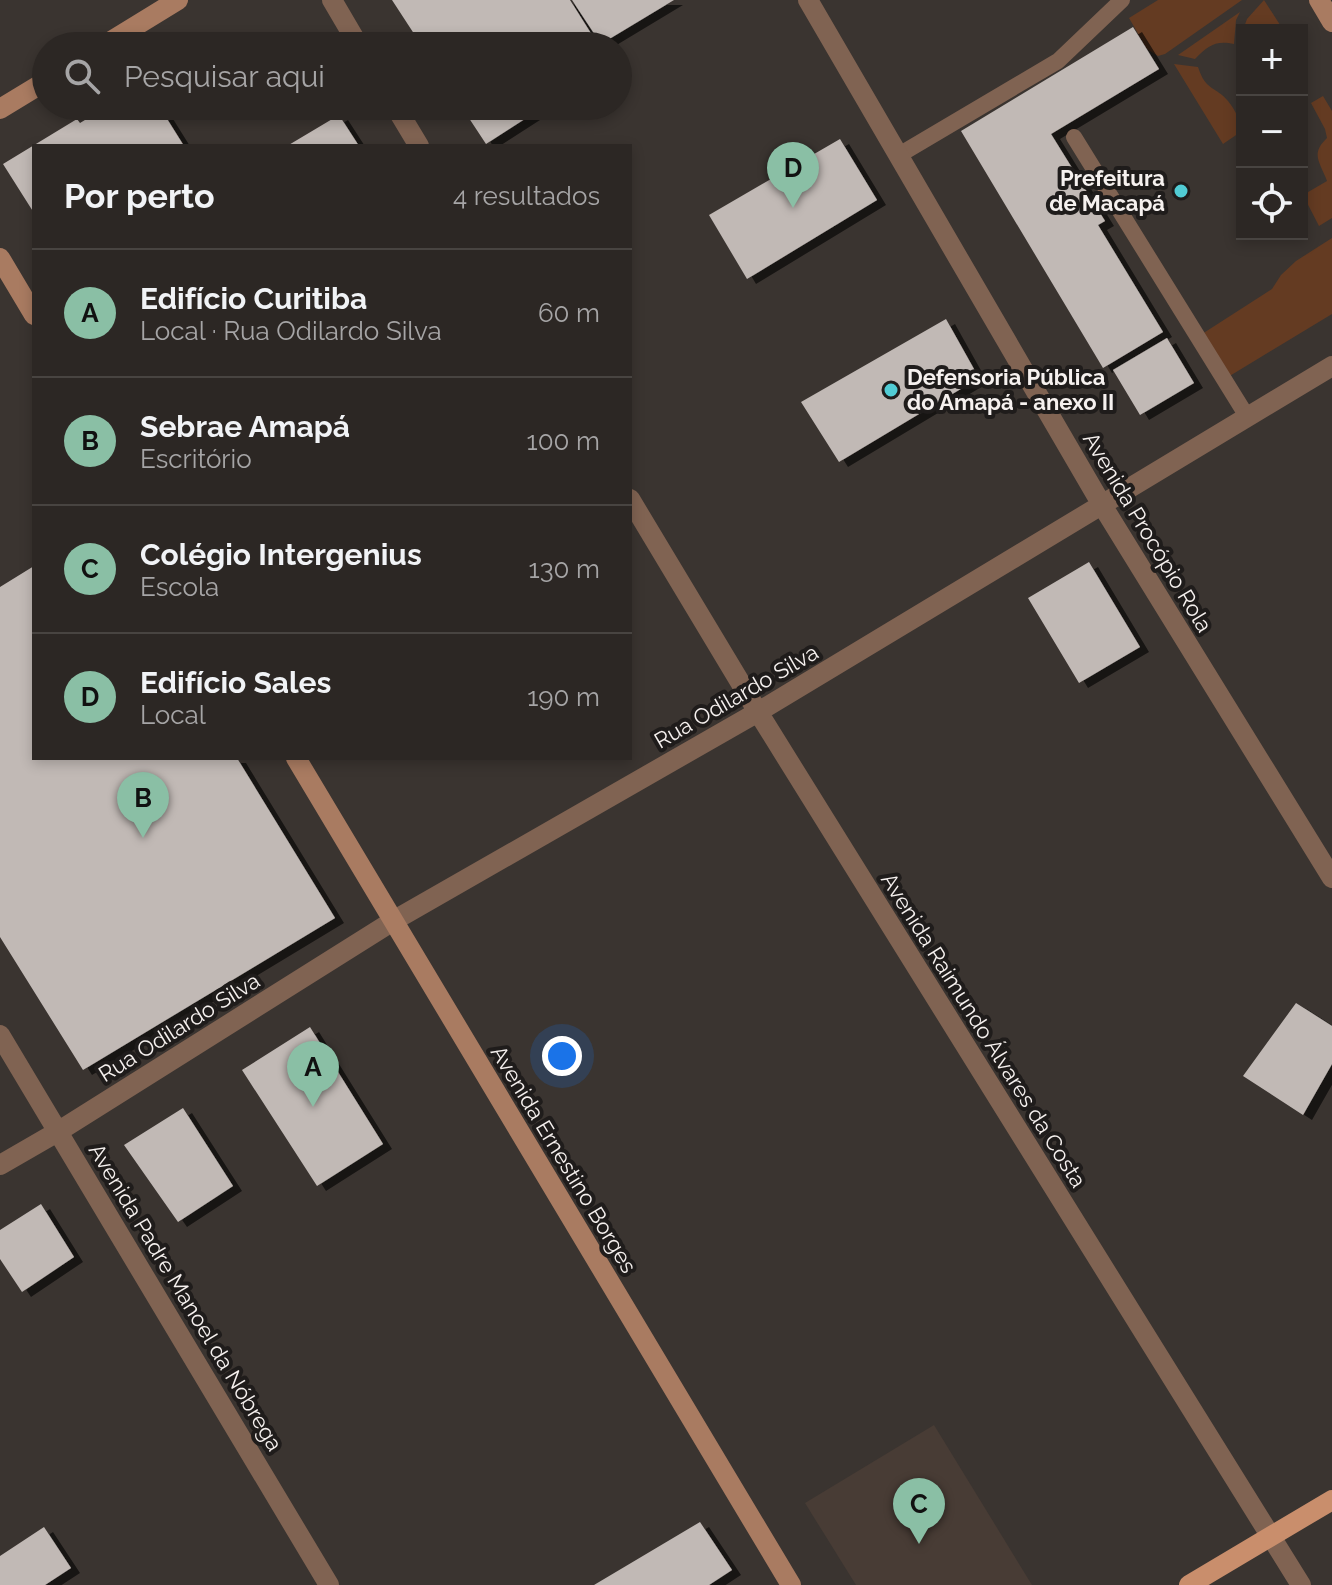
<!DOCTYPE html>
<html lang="pt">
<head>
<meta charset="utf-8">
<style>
	body { margin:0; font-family:Raleway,sans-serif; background:#383331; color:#f1f3f6 }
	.controls { position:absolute; right:24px; top:24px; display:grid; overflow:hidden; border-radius:0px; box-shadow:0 4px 12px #0003 }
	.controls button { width:72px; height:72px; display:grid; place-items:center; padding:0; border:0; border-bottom:2px solid #484441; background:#2c2724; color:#f1f3f6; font:40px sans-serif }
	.you { position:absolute; left:562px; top:1056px; width:28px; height:28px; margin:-20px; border:6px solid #fff; border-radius:50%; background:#1a73e8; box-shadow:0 0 0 12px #1a73e833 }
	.badge { display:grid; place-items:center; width:52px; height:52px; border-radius:50%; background:#8abfa5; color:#111; font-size:26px; font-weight:700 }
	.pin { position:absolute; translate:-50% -66px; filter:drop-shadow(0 2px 4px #0008) }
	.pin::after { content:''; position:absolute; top:42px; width:28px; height:24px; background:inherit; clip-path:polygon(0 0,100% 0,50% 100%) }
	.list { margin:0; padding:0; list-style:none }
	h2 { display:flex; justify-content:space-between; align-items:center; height:104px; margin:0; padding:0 32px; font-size:34px }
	h2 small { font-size:26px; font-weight:400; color:#a6a5a6 }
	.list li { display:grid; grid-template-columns:52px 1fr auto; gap:24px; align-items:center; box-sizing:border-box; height:128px; padding:0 32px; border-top:2px solid #484441 }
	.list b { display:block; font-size:30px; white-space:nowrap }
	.list p { margin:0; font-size:26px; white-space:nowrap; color:#a6a5a6 }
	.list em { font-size:26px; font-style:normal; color:#a6a5a6 }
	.icon { flex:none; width:44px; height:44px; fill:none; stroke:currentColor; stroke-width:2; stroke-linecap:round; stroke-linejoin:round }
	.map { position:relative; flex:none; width:1332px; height:1585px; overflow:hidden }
	.search { position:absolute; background:#2c2724; box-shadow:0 4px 12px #0003; left:32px; top:32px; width:600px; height:88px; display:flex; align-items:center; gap:20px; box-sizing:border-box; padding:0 28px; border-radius:44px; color:#a6a5a6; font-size:30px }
	.panel { position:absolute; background:#2c2724; box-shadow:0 4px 12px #0003; left:32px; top:144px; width:600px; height:616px; border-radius:0px }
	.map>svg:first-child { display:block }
	.built { fill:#483c35 }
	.green { fill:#643b22 }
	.building { fill:#c1b9b5; filter:url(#shadow) }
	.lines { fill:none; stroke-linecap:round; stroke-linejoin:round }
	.lane { stroke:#806352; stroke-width:16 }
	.street { stroke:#806352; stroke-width:20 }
	.secondary { stroke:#a97b61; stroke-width:20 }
	.primary { stroke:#c98e6c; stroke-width:20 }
	.poi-dot { fill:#51ccd4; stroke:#1f1c1b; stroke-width:3 }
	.labels { text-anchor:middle; stroke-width:8; stroke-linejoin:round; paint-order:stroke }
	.poi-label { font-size:22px; font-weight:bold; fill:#f6f1ef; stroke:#1f1c1b; text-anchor:end }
	.street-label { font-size:22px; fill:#f6f1ef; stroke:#1f1c1b }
</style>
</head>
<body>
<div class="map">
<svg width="1332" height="1585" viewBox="0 0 1332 1585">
	<defs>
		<filter id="shadow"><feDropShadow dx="9" dy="5" stdDeviation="0" flood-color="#0009"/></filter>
	</defs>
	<rect width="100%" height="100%" fill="#3a3430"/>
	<path class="built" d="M 934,1425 L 1032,1585 L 856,1585 L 805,1503 Z"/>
	<path class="green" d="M 1158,0 L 1242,0 L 1165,54 L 1158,56 L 1147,49 L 1129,18 Z
		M 1264,0 L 1282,28 L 1279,30 L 1243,30 L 1247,19 Z
		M 1240,12 L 1236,20 L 1234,44 C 1215,40 1208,46 1195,59 L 1178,55 Z
		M 1174,64 L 1198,67 C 1206,92 1216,86 1228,101 C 1234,108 1241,121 1242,131 L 1223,144 Z
		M 1323,96 L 1332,111 L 1332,218 L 1319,226 L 1303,195 L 1327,181 C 1320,162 1310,154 1327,138 L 1325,129 L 1311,103 Z
		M 1332,238 L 1332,314 L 1228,377 L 1202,334 L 1272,289 L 1281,275 L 1296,261 Z"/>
	<path class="building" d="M 392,0 L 570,0 L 599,46 L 422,46 Z
		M 572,0 L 674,0 L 601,44 Z
		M 1133,27 L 1159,69 L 1051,134 L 1105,221 L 1098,225 L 1163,332 L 1103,368 L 961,131 Z
		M 108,106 L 159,106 L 184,146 L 34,146 L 34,213 L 3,164 L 77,119 L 80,123 Z
		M 461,106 L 545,106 L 486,144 Z
		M 339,115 L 359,146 L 287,146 Z
		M 840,139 L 877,200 L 747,279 L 709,215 Z
		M 946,319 L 979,378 L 839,462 L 801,402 Z
		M 1167,338 L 1194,383 L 1140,415 L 1113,370 Z
		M 1089,562 L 1140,647 L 1079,683 L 1028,598 Z
		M 34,566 L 34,758 L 237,758 L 335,918 L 83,1070 L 0,937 L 0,587 Z
		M 1296,1003 L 1332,1026 L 1332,1064 L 1303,1115 L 1243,1076 Z
		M 310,1027 L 383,1144 L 317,1186 L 242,1070 Z
		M 183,1108 L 233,1186 L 178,1222 L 124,1145 Z
		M 41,1204 L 74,1257 L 22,1292 L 0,1259 L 0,1230 Z
		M 700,1522 L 732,1570 L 709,1585 L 594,1585 Z
		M 44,1527 L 71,1568 L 45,1585 L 0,1585 L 0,1556 Z"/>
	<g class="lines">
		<path class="lane" d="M 1074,137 L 1248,418
			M 899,155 L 1058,61 L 1122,0"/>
		<path class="street" d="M 332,0 L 359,46
			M 808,0 L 1102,505 L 1332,878
			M 395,106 L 419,146
			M 630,499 L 758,712 L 1301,1585
			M 0,1035 L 329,1585
			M 0,1165 L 59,1131 L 393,921 L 758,712 L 1332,366"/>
		<path class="secondary" d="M 1319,0 L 1332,22
			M 103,46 L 178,0
			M 0,109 L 46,81
			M 0,258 L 34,315
			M 296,758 L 791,1585"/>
		<path class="primary" d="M 1189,1585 L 1332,1500"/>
	</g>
	<g class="poi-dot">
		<circle cx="1181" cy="191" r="8"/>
		<circle cx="891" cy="390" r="8"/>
	</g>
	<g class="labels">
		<g class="poi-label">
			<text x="1165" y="186">Prefeitura<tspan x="1165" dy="25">de Macapá</tspan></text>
			<text x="907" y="385" text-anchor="start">Defensoria Pública<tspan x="907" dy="25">do Amapá - anexo II</tspan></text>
		</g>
		<g class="street-label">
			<text transform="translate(1148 532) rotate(59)" y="8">Avenida Procópio Rola</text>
			<text transform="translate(736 696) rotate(-30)" y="8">Rua Odilardo Silva</text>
			<text transform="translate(179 1027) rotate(-32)" y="8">Rua Odilardo Silva</text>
			<text transform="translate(984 1030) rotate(58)" y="8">Avenida Raimundo Álvares da Costa</text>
			<text transform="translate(564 1159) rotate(59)" y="8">Avenida Ernestino Borges</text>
			<text transform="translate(186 1297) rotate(59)" y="8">Avenida Padre Manoel da Nóbrega</text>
		</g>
	</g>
</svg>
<div class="controls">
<button>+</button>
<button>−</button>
<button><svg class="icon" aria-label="locate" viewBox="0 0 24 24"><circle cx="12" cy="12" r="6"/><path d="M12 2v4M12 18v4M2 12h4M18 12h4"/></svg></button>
</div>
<div class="you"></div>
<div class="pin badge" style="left:313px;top:1107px">A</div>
<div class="pin badge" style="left:143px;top:838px">B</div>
<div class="pin badge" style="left:919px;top:1544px">C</div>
<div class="pin badge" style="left:793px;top:208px">D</div>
<div class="search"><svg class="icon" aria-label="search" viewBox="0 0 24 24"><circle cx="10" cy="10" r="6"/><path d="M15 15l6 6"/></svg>Pesquisar aqui</div>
<section class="panel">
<h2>Por perto<small>4 resultados</small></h2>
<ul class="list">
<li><span class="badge">A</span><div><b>Edifício Curitiba</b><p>Local · Rua Odilardo Silva</p></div><em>60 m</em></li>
<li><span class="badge">B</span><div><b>Sebrae Amapá</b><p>Escritório</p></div><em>100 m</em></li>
<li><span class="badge">C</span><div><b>Colégio Intergenius</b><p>Escola</p></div><em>130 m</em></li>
<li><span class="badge">D</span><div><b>Edifício Sales</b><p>Local</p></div><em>190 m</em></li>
</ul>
</section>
</div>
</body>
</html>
